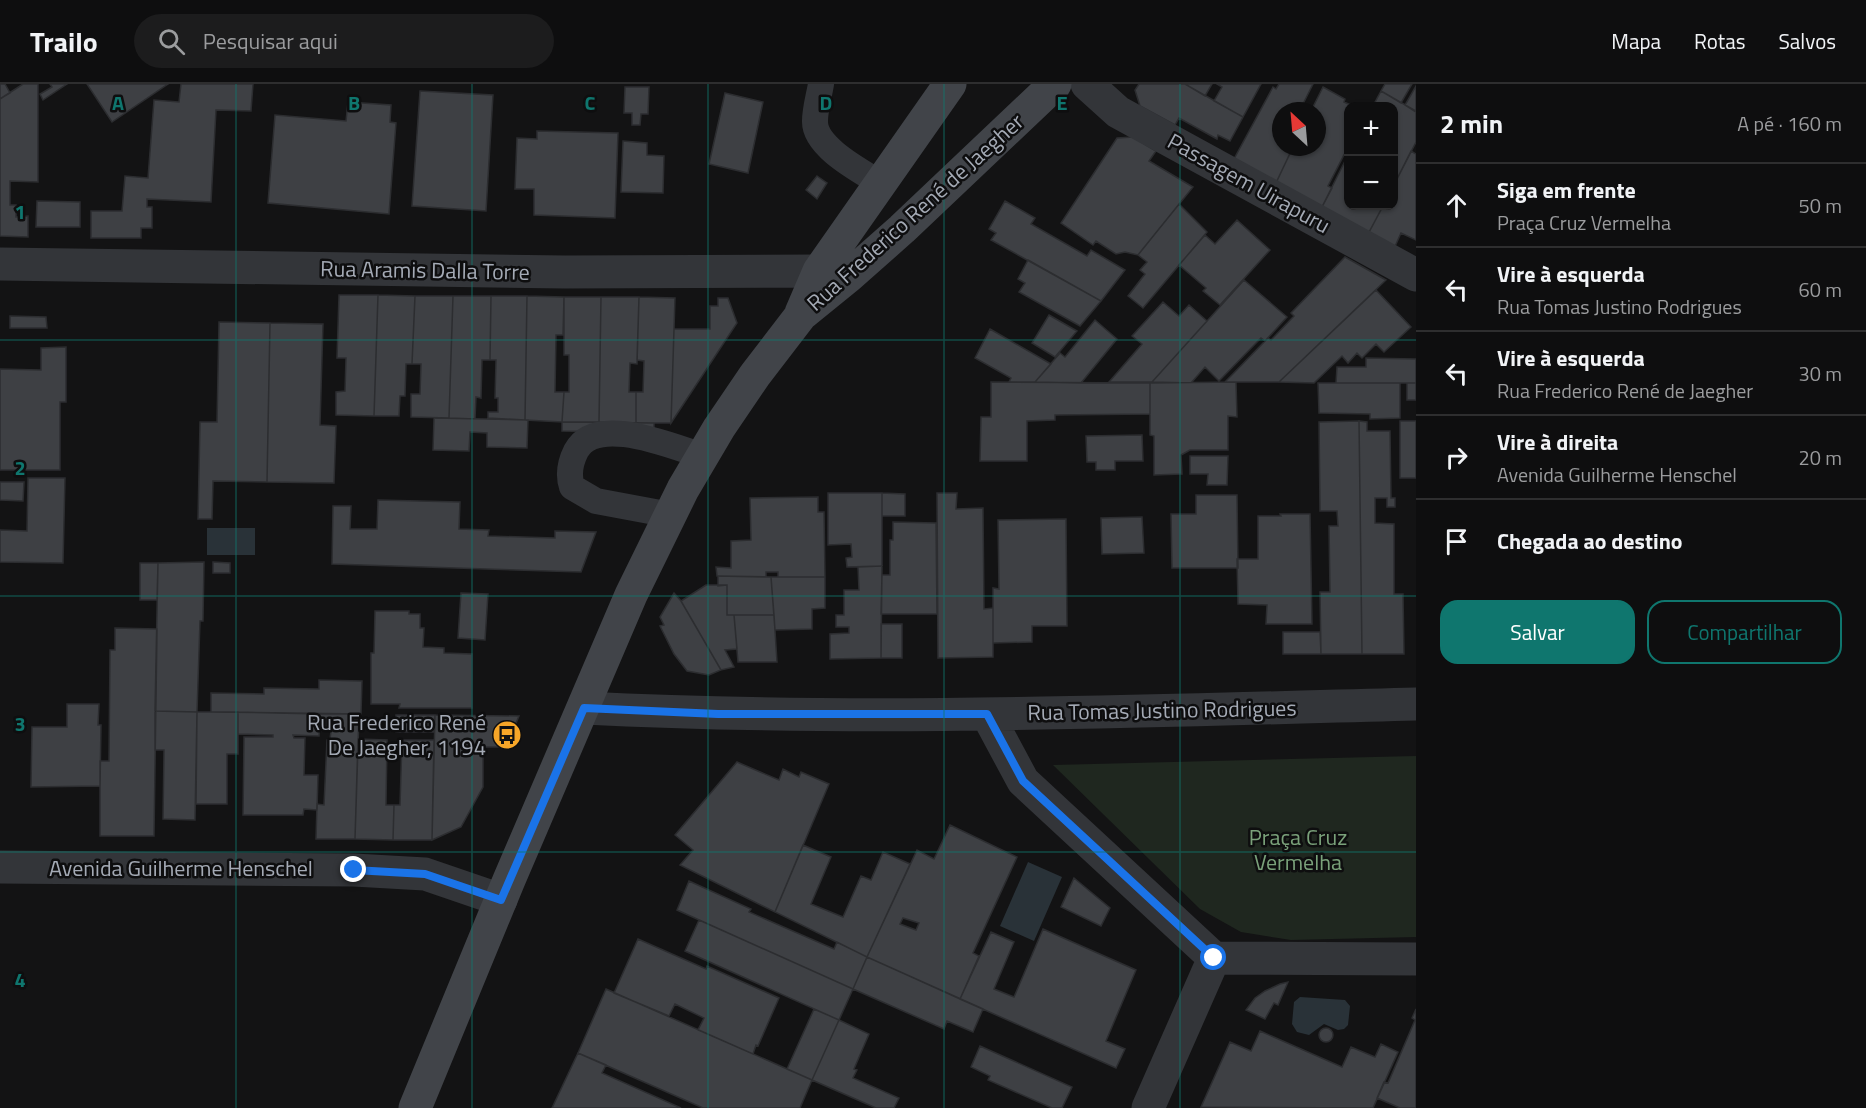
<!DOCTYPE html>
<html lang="pt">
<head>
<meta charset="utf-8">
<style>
	body { margin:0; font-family:"Titillium Web",sans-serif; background:#1c1c1d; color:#f1f3f6 }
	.controls { position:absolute; right:18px; top:18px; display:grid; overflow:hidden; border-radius:12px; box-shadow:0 2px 4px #0004 }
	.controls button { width:54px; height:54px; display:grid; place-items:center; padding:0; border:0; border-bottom:2px solid #2e2e2f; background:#0e0e0f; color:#f1f3f6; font:30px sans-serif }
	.compass { position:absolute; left:1272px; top:18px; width:54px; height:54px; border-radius:50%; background:#0e0e0f; box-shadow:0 2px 4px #0004; rotate:334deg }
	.stop { position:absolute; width:18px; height:18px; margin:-14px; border:4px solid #1a73e8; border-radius:50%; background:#fff }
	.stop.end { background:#1a73e8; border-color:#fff; box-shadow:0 2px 6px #0008 }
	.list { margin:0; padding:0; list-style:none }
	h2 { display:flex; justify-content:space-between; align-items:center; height:78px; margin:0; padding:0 24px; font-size:26px }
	h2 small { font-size:20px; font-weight:400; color:#9b9c9e }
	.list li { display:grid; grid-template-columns:39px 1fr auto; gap:18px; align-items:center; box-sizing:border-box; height:84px; padding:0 24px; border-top:2px solid #2e2e2f }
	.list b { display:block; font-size:22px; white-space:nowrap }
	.list p { margin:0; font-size:20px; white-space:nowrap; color:#9b9c9e }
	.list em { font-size:20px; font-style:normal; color:#9b9c9e }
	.actions { display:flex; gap:12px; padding:18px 24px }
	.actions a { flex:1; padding:14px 0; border:2px solid #0f766e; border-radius:18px; text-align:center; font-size:21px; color:#0f766e }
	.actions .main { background:#0f766e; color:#fff }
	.icon { flex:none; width:33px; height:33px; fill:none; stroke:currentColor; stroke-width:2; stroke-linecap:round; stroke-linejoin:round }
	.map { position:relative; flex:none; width:1416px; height:1024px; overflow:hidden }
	header { display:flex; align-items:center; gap:36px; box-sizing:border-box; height:84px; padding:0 30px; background:#0e0e0f; border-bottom:2px solid #2e2e2f }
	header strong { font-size:28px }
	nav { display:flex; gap:33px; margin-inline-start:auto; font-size:21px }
	.search { width:420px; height:54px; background:#1c1c1d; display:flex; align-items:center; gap:15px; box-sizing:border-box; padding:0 21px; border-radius:33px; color:#9b9c9e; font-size:22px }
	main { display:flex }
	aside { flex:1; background:#0e0e0f }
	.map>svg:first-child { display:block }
	.green { fill:#1f271f }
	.water { fill:#293238 }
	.building { fill:#3e4044; stroke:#2c2d30; stroke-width:1.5; fill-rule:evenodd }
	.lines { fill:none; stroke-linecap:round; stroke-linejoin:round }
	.service { stroke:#333539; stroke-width:26 }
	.minor { stroke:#333539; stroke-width:33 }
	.secondary { stroke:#414449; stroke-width:33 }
	.route { stroke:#1a73e8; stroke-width:8 }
	.grid { fill:none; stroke:#0f766e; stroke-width:1.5; stroke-opacity:0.55 }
	.labels { text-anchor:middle; stroke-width:5; stroke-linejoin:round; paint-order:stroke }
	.street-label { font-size:22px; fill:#a4aab5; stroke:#0e0e0f }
	.poi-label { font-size:22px; fill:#a4aab5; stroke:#0e0e0f; text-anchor:end }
	.park-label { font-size:22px; fill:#7aa17a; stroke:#0e0e0f }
	.grid-label { font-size:20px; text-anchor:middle; font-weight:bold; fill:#0f766e; stroke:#0e0e0f; stroke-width:5; stroke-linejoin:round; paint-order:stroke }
</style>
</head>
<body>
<header>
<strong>Trailo</strong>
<div class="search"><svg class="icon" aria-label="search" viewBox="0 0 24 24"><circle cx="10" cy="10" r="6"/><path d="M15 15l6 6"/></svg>Pesquisar aqui</div>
<nav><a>Mapa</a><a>Rotas</a><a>Salvos</a></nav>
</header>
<main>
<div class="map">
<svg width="1416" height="1024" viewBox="0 0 1416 1024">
	<rect width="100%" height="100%" fill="#131314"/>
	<path class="green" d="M 1416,672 L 1416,853 L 1291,856 L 1241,848 L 1200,825 L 1053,681 Z"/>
	<path class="water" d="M 207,444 L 255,444 L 255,471 L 207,471 Z
		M 1028,778 L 1062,793 L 1034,857 L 1000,842 Z
		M 1300,913 L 1345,916 L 1350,922 L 1348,941 L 1344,945 L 1338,946 L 1324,940 L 1309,951 L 1297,948 L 1292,940 L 1294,918 Z"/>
	<path class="building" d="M 0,0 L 5,0 L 10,9 L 0,15 Z
		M 23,0 L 38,0 L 38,98 L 10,97 L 10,121 L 16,121 L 16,133 L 28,132 L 28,153 L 0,152 L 0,15 Z
		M 50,0 L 67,0 L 43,16 L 40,10 L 52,3 Z
		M 87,0 L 168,0 L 112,38 Z
		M 181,0 L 253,0 L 251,27 L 216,26 L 211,118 L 147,115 L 147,123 L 152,123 L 152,144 L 141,144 L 141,154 L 91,154 L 91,127 L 122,127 L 125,92 L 148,94 L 154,16 L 179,18 Z
		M 1139,0 L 1185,0 L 1243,33 L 1230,57 L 1218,51 L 1217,55 L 1179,34 L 1175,41 L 1140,22 L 1135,6 Z
		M 1185,0 L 1212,0 L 1205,12 Z
		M 1217,0 L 1261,0 L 1243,33 L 1214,17 L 1222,3 Z
		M 1279,0 L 1313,0 L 1303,20 L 1313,24 L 1311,27 L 1281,27 L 1281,63 L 1293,63 L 1276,99 L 1234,75 L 1273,3 L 1276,5 Z
		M 1385,0 L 1412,0 L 1401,19 L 1381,7 Z
		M 1416,2 L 1416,28 L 1405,21 Z
		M 625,3 L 649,3 L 648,30 L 641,30 L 640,41 L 632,41 L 632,29 L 624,29 Z
		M 1323,3 L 1345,15 L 1344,18 L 1353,22 L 1348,22 L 1348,63 L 1328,102 L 1332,104 L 1321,125 L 1276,99 L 1293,63 L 1317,63 L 1317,27 L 1311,27 Z
		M 420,7 L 493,11 L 486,127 L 412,122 Z
		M 1381,7 L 1416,27 L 1416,58 L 1394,101 L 1394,22 L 1373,22 Z
		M 725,9 L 763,18 L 748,89 L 709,80 Z
		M 348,18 L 391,21 L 390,38 L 396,39 L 389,130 L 268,119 L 275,31 L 346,37 Z
		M 537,47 L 618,49 L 615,134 L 534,131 L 534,105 L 515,105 L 517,54 L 537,55 Z
		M 1133,53 L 1156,67 L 1149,77 L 1193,103 L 1138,171 L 1125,168 L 1116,170 L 1096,157 L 1093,161 L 1061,139 L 1117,54 Z
		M 623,57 L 647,59 L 647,71 L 664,72 L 663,109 L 621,108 Z
		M 1411,67 L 1416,70 L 1416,156 L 1401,149 L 1393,167 L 1367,152 L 1383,122 L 1394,122 L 1394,101 Z
		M 1348,71 L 1348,122 L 1383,122 L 1367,152 L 1321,125 Z
		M 817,92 L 827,99 L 817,115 L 806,106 Z
		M 37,117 L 80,118 L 80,143 L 36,143 Z
		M 1005,117 L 1035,134 L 1031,140 L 1087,172 L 1091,166 L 1125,186 L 1101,217 L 991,156 L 996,149 L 989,145 Z
		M 1179,120 L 1207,148 L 1143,224 L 1128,212 L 1145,190 L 1140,186 L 1147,178 L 1138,171 Z
		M 1237,136 L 1270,166 L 1220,221 L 1203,207 L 1206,204 L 1179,181 L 1205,151 L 1215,160 Z
		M 1345,173 L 1386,196 L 1279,298 L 1225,298 L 1268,254 L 1271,256 L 1294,232 L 1291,229 Z
		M 1028,176 L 1101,217 L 1080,242 L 1019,208 L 1025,199 L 1018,195 Z
		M 1244,196 L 1287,233 L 1265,257 L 1261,254 L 1219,297 L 1205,283 L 1191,299 L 1152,298 Z
		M 1376,206 L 1411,243 L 1384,268 L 1376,260 L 1362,274 L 1357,269 L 1348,279 L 1342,272 L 1314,299 L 1279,298 Z
		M 339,211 L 378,211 L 374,332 L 336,331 L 336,308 L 345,307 L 346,274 L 337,274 Z
		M 378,211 L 415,212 L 412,280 L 406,280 L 405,312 L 400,312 L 399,332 L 374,332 Z
		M 415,212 L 453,212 L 449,334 L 411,333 L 411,310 L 420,310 L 421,280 L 412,280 Z
		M 453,212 L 491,212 L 490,276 L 482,276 L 481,314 L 476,313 L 475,335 L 449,334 Z
		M 491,212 L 527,212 L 525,336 L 488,334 L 488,328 L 498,328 L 498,314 L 495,314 L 496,276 L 490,276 Z
		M 527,212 L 564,213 L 563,251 L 556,251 L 555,308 L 564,308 L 562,338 L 525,336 Z
		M 564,213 L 601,213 L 599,338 L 562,338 L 564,308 L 569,308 L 569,271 L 564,271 Z
		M 601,213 L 639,213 L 637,280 L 630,279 L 629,308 L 636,308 L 636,339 L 599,338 Z
		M 639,213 L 675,214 L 671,339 L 636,339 L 636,308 L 643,308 L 644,277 L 637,276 Z
		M 718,214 L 728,214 L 737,239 L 671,339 L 674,245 L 710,245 L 710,222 L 718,222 Z
		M 1163,218 L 1179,232 L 1189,221 L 1207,237 L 1152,298 L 1109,298 L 1142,260 L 1132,252 Z
		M 1049,231 L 1077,247 L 1055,273 L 1032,259 Z
		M 10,232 L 46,233 L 47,244 L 10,244 Z
		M 1095,236 L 1117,255 L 1081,299 L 1035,298 L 1060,269 L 1065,273 Z
		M 219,238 L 270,239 L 267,398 L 213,397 L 212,435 L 198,435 L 200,338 L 217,338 Z
		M 270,239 L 323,240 L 320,341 L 336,342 L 334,399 L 267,398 Z
		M 990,245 L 1051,280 L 1035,298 L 1009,298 L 1011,294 L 975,274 Z
		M 66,263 L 66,318 L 60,318 L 60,386 L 0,386 L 0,285 L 41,286 L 41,264 Z
		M 1366,274 L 1416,275 L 1416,299 L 1336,299 L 1337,283 L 1366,283 Z
		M 991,298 L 1150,299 L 1150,330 L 1055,331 L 1055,336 L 1027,337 L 1027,377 L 980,377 L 981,333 L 991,333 Z
		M 1236,298 L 1237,333 L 1228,332 L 1228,366 L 1190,366 L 1181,371 L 1182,390 L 1154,391 L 1154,352 L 1150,351 L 1150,299 Z
		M 1318,299 L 1400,299 L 1400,334 L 1370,335 L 1370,330 L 1319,329 Z
		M 1407,299 L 1416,299 L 1416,316 L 1407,316 Z
		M 434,334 L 528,336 L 527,364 L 487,363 L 487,349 L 470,348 L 469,367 L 433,366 Z
		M 1359,337 L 1362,570 L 1321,570 L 1320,508 L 1330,508 L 1329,442 L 1338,442 L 1337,427 L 1320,427 L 1319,338 Z
		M 1359,337 L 1367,338 L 1367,347 L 1390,347 L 1391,414 L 1395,414 L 1395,423 L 1387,423 L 1387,414 L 1375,414 L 1375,439 L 1394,440 L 1394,510 L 1403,510 L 1404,570 L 1362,570 Z
		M 1400,337 L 1416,337 L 1416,394 L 1400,394 Z
		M 562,338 L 654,339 L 654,349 L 562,347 Z
		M 1142,351 L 1143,377 L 1115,377 L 1115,386 L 1096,386 L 1096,378 L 1087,378 L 1086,352 Z
		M 1190,372 L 1228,372 L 1227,401 L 1207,401 L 1208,390 L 1190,390 Z
		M 28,394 L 65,394 L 63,479 L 0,478 L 0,446 L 27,447 Z
		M 0,398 L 24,398 L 23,417 L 0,416 Z
		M 828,409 L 882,409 L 882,482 L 847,483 L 846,474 L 852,473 L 851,460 L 828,461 Z
		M 882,409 L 905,410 L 905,432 L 882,432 Z
		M 937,409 L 957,409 L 956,425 L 983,424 L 984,525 L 993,524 L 993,573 L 938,574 Z
		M 1196,411 L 1237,411 L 1238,484 L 1172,484 L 1171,430 L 1196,430 Z
		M 818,413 L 818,428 L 824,428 L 825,493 L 778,493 L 778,488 L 766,488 L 766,493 L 717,492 L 716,483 L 731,484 L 731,457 L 751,456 L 750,414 Z
		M 378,416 L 460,418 L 459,445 L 489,446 L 488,452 L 555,454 L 555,447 L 596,448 L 581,488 L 332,480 L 333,422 L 351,422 L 350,445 L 377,445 Z
		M 1280,430 L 1310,430 L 1312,540 L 1266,540 L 1267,521 L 1238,520 L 1237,475 L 1258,475 L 1258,432 L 1281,432 Z
		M 1142,433 L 1144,469 L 1102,470 L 1101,434 Z
		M 1066,435 L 1067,542 L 1032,542 L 1032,558 L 993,559 L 993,504 L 999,505 L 998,436 Z
		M 893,438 L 936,439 L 937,530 L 881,530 L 882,491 L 890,491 L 890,456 L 893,456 Z
		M 204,478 L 203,537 L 200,537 L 197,628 L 155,627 L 158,479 Z
		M 213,478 L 230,479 L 230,489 L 213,489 Z
		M 140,479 L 158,479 L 157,516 L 140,516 Z
		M 882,482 L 881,574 L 830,575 L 830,550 L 849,549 L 849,543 L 836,543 L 836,531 L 844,531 L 844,506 L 859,506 L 858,483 Z
		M 718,492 L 771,493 L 774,531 L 727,531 L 727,501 L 718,502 Z
		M 771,493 L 825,493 L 825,524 L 812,525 L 812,545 L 775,546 Z
		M 706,501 L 727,501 L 727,531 L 734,531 L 737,565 L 725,566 L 734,583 L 721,586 L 681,517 Z
		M 461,509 L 488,510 L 485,556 L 458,554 Z
		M 674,509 L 681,517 L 721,586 L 709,591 L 687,587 L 674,570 L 660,542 L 664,541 L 660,533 Z
		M 375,527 L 409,527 L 409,530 L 420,530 L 420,544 L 424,544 L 423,563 L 444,564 L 444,569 L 472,570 L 472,624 L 399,624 L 400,620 L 371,620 L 371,569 L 374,569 Z
		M 734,531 L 774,531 L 777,578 L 738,578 Z
		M 881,540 L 902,540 L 902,574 L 881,574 Z
		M 115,544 L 157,545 L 154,752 L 100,752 L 100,677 L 109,677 L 110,566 L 115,566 Z
		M 1283,548 L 1320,548 L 1321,570 L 1283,570 Z
		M 319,596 L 362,597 L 361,630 L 211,628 L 211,609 L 264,610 L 264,604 L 319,605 Z
		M 67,620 L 99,620 L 98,641 L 101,641 L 100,702 L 31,703 L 32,643 L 67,643 Z
		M 155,627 L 197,628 L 195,736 L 163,735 L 164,666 L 155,666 Z
		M 197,628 L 238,628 L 238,670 L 227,670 L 227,720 L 196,720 Z
		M 238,628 L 320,630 L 319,652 L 293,651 L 294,654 L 305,654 L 304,691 L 318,691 L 317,726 L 304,725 L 303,731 L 243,731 L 244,653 L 273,653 L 273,651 L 238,650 Z
		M 320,630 L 359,630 L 355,755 L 316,755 L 317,720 L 324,721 L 327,656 L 330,655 L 331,647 L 319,647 Z
		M 396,631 L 435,631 L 434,648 L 396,648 Z
		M 435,631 L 519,632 L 506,663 L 483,663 L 483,703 L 461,743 L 432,756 Z
		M 358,655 L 387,656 L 386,721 L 394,721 L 393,756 L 355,755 Z
		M 402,656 L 434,656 L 432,756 L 393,756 L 394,721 L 400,721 Z
		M 737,678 L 779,696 L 783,685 L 799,693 L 801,688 L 829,700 L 775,828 L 680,781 L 693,766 L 675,751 Z
		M 950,741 L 1017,773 L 973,869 L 979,872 L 960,915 L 867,873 L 917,766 L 934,775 ZM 903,834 L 919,839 L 916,846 L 900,840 Z
		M 803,761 L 831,773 L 811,820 L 843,833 L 861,792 L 871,796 L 883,768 L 910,780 L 867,873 L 775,828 Z
		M 1074,794 L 1110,824 L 1101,842 L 1061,823 Z
		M 689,797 L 751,825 L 749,828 L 834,865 L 837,858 L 867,873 L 853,905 L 677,826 Z
		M 699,836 L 853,905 L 839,936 L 685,867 Z
		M 1043,845 L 1136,886 L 1106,957 L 1125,965 L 1116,984 L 960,915 L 991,848 L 1014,858 L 994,905 L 1014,913 Z
		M 638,855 L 706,885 L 707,882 L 779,914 L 758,962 L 756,961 L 753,970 L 698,946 L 704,934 L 675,920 L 669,932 L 614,909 Z
		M 867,873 L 983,925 L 973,948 L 947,937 L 944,945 L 853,905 Z
		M 1288,898 L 1278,921 L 1274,919 L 1265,935 L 1246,926 L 1255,914 L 1265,907 L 1280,900 Z
		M 606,905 L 812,996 L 800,1024 L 703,1024 L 578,969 Z
		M 814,925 L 839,936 L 812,996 L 787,985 Z
		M 1416,925 L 1416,1024 L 1400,1024 L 1377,1014 L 1384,998 L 1388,999 L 1415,936 L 1412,934 Z
		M 839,936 L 869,950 L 854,985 L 857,986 L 853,994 L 899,1014 L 894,1024 L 876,1024 L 812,996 Z
		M1319 951a7 7 0 1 1 14 0a7 7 0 1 1-14 0Z
		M 1260,947 L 1342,983 L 1351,963 L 1375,973 L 1381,960 L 1398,968 L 1373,1024 L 1201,1023 L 1230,958 L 1251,967 Z
		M 980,962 L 1072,1003 L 1062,1024 L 1052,1024 L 988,996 L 990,992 L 971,983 Z
		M 578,969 L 606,981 L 602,989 L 681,1024 L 552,1024 Z"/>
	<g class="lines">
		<path class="service" d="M 821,0 C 819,12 815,25 815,37 C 814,63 861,87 880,99
			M 671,431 L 596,417 L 572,403 C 568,391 570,379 576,367 C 596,329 673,363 703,372"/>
		<path class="minor" d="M 1087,0 L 1118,28 L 1416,191
			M 0,180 L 565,188 L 819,187 L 847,191
			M 584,624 C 861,638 1139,627 1416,620
			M 987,630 L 1023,697 L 1214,874 L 1416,875
			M 0,783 L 354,786 L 425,790 L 501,816
			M 1148,1024 L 1214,874"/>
		<path class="secondary" d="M 801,229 L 819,187 L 950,0
			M 415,1024 L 509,796 L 631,511 L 683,405 L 719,344 L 755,291 L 801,231 L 849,192 L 902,145 L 1055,0"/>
	</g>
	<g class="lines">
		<path class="route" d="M 354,786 L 425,790 L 501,816 L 584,624 L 718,630 L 987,630 L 1023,697 L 1214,874"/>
	</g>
	<path class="grid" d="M 236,0 L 236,1024M 472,0 L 472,1024M 708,0 L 708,1024M 944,0 L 944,1024M 1180,0 L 1180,1024M 0,256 L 1416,256M 0,512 L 1416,512M 0,768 L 1416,768"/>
	<defs>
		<g id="bus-disc" transform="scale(1.5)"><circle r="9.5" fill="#f7a628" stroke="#0e0e0f"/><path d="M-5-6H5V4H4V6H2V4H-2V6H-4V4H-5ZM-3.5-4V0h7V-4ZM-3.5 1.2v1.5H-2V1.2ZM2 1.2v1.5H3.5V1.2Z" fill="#111"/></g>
	</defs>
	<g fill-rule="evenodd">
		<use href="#bus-disc" x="507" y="651"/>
	</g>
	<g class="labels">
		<g class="street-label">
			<text transform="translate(1249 99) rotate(29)" y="8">Passagem Uirapuru</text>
			<text transform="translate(915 128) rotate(-42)" y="8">Rua Frederico René de Jaegher</text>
			<text transform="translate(425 186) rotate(1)" y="8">Rua Aramis Dalla Torre</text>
			<text transform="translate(1162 626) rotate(-1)" y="8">Rua Tomas Justino Rodrigues</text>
			<text x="181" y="792">Avenida Guilherme Henschel</text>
		</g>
		<g class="poi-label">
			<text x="486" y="646">Rua Frederico René<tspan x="486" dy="25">De Jaegher, 1194</tspan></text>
		</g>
		<g class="park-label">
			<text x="1298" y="761">Praça Cruz<tspan x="1298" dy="25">Vermelha</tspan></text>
		</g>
	</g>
	<g class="grid-label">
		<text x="118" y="26">A</text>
		<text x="354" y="26">B</text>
		<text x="590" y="26">C</text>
		<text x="826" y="26">D</text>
		<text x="1062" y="26">E</text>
		<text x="20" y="135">1</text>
		<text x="20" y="391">2</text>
		<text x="20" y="647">3</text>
		<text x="20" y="903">4</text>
	</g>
</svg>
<div class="controls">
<button>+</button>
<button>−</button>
</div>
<svg class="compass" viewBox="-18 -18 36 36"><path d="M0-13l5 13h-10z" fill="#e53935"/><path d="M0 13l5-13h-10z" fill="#9b9c9e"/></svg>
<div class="stop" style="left:1214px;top:874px"></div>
<div class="stop end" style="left:354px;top:786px"></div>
</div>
<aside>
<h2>2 min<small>A pé · 160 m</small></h2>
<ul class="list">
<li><svg class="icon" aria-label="ahead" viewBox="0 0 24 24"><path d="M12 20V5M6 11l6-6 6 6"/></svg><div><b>Siga em frente</b><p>Praça Cruz Vermelha</p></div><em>50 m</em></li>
<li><svg class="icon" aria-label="left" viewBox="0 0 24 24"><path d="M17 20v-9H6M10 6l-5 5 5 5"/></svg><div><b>Vire à esquerda</b><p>Rua Tomas Justino Rodrigues</p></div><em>60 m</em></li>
<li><svg class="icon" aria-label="left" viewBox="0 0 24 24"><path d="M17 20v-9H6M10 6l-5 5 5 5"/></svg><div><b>Vire à esquerda</b><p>Rua Frederico René de Jaegher</p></div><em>30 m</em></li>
<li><svg class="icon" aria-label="right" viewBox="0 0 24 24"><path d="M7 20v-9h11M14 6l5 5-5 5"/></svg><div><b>Vire à direita</b><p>Avenida Guilherme Henschel</p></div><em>20 m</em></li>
<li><svg class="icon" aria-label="arrive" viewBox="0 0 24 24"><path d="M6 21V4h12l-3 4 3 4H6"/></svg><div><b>Chegada ao destino</b></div></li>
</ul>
<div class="actions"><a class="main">Salvar</a><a>Compartilhar</a></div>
</aside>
</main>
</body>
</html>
